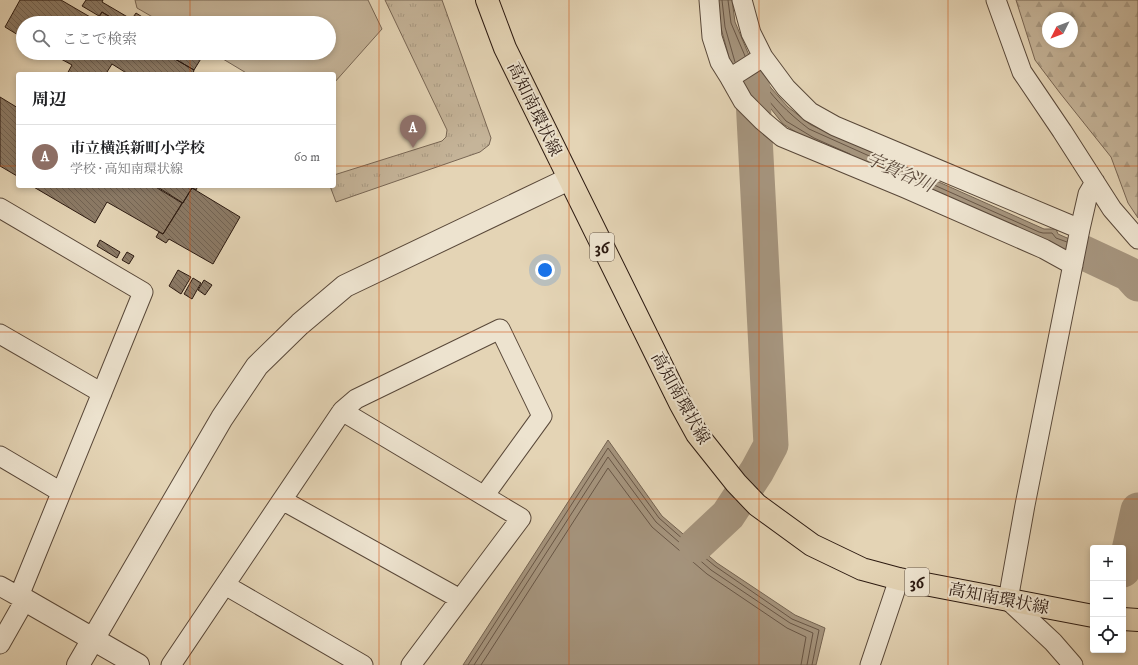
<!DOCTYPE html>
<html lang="ja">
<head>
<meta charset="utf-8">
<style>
	body { margin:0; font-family:"IM FELL DW Pica","Noto Serif JP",serif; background:#f2f2f2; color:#202124 }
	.controls { position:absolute; right:12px; bottom:12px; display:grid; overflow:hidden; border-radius:4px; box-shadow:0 2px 6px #0003 }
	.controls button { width:36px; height:36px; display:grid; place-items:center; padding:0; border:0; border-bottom:1px solid #e0e0e0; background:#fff; color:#202124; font:20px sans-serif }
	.compass { position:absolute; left:1042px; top:12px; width:36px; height:36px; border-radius:50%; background:#fff; box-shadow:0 2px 6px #0003; rotate:228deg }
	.you { position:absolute; left:545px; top:270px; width:14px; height:14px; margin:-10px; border:3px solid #fff; border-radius:50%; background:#1a73e8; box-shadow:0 0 0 6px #1a73e833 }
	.badge { display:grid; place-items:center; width:26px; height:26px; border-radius:50%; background:#ea580c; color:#fff; font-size:13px; font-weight:700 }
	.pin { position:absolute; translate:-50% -33px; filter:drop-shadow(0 1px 2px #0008) }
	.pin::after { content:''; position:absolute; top:21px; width:14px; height:12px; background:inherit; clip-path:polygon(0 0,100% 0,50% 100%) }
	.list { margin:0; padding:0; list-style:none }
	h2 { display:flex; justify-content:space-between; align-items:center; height:52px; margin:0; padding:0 16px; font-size:17px }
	h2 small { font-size:13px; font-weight:400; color:#757577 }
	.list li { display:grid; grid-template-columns:26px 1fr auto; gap:12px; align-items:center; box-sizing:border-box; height:64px; padding:0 16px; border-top:1px solid #e0e0e0 }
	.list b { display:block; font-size:15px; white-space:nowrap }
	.list p { margin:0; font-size:13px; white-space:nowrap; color:#757577 }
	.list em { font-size:13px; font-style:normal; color:#757577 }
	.icon { flex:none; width:22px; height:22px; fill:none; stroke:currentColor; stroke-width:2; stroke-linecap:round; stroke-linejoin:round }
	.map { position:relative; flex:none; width:1138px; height:665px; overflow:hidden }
	.search { position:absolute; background:#fff; box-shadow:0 2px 6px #0003; left:16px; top:16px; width:320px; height:44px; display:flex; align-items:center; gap:10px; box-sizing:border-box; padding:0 14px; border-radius:22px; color:#757577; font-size:15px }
	.panel { position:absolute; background:#fff; box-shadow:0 2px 6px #0003; left:16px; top:72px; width:320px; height:116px; border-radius:4px }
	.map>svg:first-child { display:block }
	.grass { fill:url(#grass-tufts); stroke:#786654 }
	.forest { fill:url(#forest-firs); stroke:#786654; fill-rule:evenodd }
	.pitch { fill:#c5b499; stroke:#786654 }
	.water { fill:#a5947d; stroke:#746351 }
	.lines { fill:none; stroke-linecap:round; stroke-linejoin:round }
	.shore { stroke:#685646; stroke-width:1 }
	.river { stroke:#a5947d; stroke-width:35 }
	.building { fill:url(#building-back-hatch); stroke:#2b1910 }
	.minor-casing { stroke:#594839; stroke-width:21 }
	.tertiary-casing { stroke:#594839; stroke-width:24 }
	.primary-casing { stroke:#2b1910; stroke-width:24 }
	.minor { stroke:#ede3cf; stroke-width:19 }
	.tertiary { stroke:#ede3cf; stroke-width:22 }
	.primary { stroke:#e4d4b5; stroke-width:22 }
	.grid { fill:none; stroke:#cc4f0d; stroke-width:1; stroke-opacity:0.55 }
	.labels { text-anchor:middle; stroke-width:4; stroke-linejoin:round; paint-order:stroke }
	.shield { fill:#ede3cf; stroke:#655649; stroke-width:1 }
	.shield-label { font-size:16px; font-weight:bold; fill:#2b1910 }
	.street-label { font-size:17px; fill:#2b1910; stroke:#ede3cf }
	.water-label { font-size:18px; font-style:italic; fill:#5c4a3c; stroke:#ede3cf }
</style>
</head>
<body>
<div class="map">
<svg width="1138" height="665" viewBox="0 0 1138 665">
	<defs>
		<pattern id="grass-tufts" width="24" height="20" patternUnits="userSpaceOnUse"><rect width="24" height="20" fill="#c5b499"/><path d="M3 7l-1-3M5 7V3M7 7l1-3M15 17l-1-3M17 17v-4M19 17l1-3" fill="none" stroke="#a99a83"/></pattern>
		<pattern id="forest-firs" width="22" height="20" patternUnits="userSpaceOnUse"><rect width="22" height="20" fill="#c5b499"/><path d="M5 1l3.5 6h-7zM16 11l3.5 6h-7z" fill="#a99a83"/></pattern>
		<pattern id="building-back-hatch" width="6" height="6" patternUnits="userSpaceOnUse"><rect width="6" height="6" fill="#8b7a66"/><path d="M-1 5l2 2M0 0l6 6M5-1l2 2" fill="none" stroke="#726353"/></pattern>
	</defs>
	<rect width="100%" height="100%" fill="#e4d4b5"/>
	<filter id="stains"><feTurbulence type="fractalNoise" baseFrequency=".005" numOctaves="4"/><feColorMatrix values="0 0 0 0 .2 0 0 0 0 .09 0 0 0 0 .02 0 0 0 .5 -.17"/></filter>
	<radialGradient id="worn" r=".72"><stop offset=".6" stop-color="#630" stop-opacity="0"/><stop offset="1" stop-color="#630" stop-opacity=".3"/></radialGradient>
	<path class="grass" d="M 385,0 L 442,0 L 491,138 L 489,145 L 480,152 L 336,202 L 330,186 L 334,186 L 334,175 L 442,141 L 446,137 L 447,130 Z"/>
	<path class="forest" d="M 1016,0 L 1138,0 L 1138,218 L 1128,203 L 1111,157 L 1060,93 L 1035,60 ZM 1048,18 L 1072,18 L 1072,42 L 1048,42 Z"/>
	<path class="pitch" d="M 135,0 L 368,0 L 382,29 L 334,83 L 334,74 L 248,74 L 213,53 L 329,53 L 329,23 L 163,23 L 137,8 Z"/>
	<path class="water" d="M 718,0 L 732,0 L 735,22 L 748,53 L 771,88 L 788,107 L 811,125 L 1044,229 L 1056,229 L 1058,234 L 1097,251 L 1131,269 L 1122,277 L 812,142 L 783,124 L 767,104 L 761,112 L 744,94 L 730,61 L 721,28 Z
		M 608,440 L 662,516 L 696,545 L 717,563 L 795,615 L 825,628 L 816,665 L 463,665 Z"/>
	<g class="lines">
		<path class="shore" d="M 722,0 L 725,27 L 735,62
			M 728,0 L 731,23 L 745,56
			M 757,74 C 771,96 788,113 809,129 L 1039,232 L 1043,233 L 1052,233 L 1056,238 L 1067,242
			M 761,104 L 765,101 L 769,101 L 786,121 L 814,138 L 850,154
			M 1085,257 L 1120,272 L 1123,270 L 1122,268 L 1086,251
			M 468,665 L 608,448 L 659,518 L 693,548 L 715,566 L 792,619 L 819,630 L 812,665
			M 474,665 L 608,457 L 656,522 L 711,570 L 790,623 L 813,633 L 807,665
			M 481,665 L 608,468 L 652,527 L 707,574 L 787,628 L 806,637 L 801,665"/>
		<path class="river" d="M 1082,252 L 1129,274 L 1138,284
			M 696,545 L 728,515 L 757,471 L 771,445 L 752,79
			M 1123,570 L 1127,559 L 1138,510"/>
	</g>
	<path class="building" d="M 20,0 L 61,0 L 97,21 L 102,12 L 120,23 L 23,23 L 23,38 L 5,27 Z
		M 86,0 L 103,0 L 102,2 L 131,19 L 129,23 L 120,23 L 102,12 L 99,16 L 82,6 Z
		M 136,13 L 152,23 L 129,23 Z
		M 50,53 L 176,53 L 174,55 L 177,57 L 175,59 L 194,70 L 193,74 L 128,74 L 112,64 L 107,72 L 110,74 L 67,74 L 72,65 Z
		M 176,53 L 194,53 L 202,57 L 194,70 L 175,59 L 177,57 L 174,55 Z
		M 0,97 L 18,108 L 18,174 L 17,176 L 0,166 Z
		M 32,186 L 154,186 L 182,203 L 163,234 L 107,202 L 95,223 Z
		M 156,186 L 183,187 L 198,186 L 196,190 L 192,188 L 183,203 Z
		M 192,188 L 240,217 L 213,264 L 169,239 L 166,243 L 156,237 L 159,232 L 163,234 Z
		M 100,240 L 120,252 L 117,258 L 97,246 Z
		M 127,252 L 134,256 L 129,264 L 122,260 Z
		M 178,270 L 191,277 L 181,294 L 169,286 Z
		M 193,278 L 201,283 L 192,299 L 184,294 Z
		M 204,280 L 212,285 L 205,295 L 198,290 Z"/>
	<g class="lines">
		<g class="minor-casing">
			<path id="minor" d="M 709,0 L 712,37 L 720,62 L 730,78 L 763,57 L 786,88 L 810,112 L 835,126 L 1080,229
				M 742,0 L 751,33 L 763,57
				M 996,0 L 1022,72 L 1062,131 L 1112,209 L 1138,239
				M 730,78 L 743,101 L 763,121 L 782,137 L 905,188 L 1044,249 L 1073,265
				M 0,208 L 143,292 L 19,596
				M 0,334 L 102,393
				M 342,411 L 356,399 L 500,329 L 542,416 L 484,496
				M 0,456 L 61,492
				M 282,500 L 460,599
				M 225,585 L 363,665
				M 0,586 L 25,600 L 0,644
				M 171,665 L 342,411 L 521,518 L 411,665
				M 870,665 L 899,579
				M 1073,665 L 1053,642 L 1008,600 L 1025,505 L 1080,229 L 1088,194 L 1095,182"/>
		</g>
		<g class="tertiary-casing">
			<path id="tertiary" d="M 25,600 L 138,665
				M 78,665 L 222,418 L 257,366 L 300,324 L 345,286 L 569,179"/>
		</g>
		<g class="primary-casing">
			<path id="primary" d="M 487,0 L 505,48 L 680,403 L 697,434 L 736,483 L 757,505 L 812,545 L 862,569 L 899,579 L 1093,616
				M 1123,619 L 1138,620"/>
		</g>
		<use href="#minor" class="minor"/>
		<use href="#tertiary" class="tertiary"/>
		<use href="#primary" class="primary"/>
	</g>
	<path class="grid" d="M 190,0 L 190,23M 379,0 L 379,665M 569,0 L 569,665M 759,0 L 759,665M 948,0 L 948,665M 190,53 L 190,74M 0,166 L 18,166M 334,166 L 1138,166M 190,186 L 190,665M 0,332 L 1138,332M 0,499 L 1138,499"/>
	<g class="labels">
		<g class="shield">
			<rect x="590" y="233" width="24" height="28" rx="3"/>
			<rect x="905" y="568" width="24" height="28" rx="3"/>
		</g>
		<g class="shield-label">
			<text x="602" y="253">36</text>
			<text x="917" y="588">36</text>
		</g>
		<g class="street-label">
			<text transform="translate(535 109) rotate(64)" y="6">高知南環状線</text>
			<text transform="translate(681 398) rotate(61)" y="6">高知南環状線</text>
			<text transform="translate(999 598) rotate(11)" y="6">高知南環状線</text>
		</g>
		<g class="water-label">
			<text transform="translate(900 172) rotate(24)" y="6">宇賀谷川</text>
		</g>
	</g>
	<rect width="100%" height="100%" filter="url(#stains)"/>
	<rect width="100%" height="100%" fill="url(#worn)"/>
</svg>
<div class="controls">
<button>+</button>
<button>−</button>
<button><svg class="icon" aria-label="locate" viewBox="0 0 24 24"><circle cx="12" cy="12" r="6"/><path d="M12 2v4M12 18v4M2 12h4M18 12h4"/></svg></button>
</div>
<svg class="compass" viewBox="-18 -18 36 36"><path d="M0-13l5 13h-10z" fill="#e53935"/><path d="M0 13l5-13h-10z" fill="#757577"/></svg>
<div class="you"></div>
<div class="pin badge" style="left:413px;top:148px;background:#8d6e63">A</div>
<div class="search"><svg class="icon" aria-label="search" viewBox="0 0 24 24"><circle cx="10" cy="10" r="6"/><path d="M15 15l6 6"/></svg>ここで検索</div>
<section class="panel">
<h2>周辺<small></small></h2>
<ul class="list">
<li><span class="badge" style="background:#8d6e63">A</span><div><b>市立横浜新町小学校</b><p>学校 · 高知南環状線</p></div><em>60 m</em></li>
</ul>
</section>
</div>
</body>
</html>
